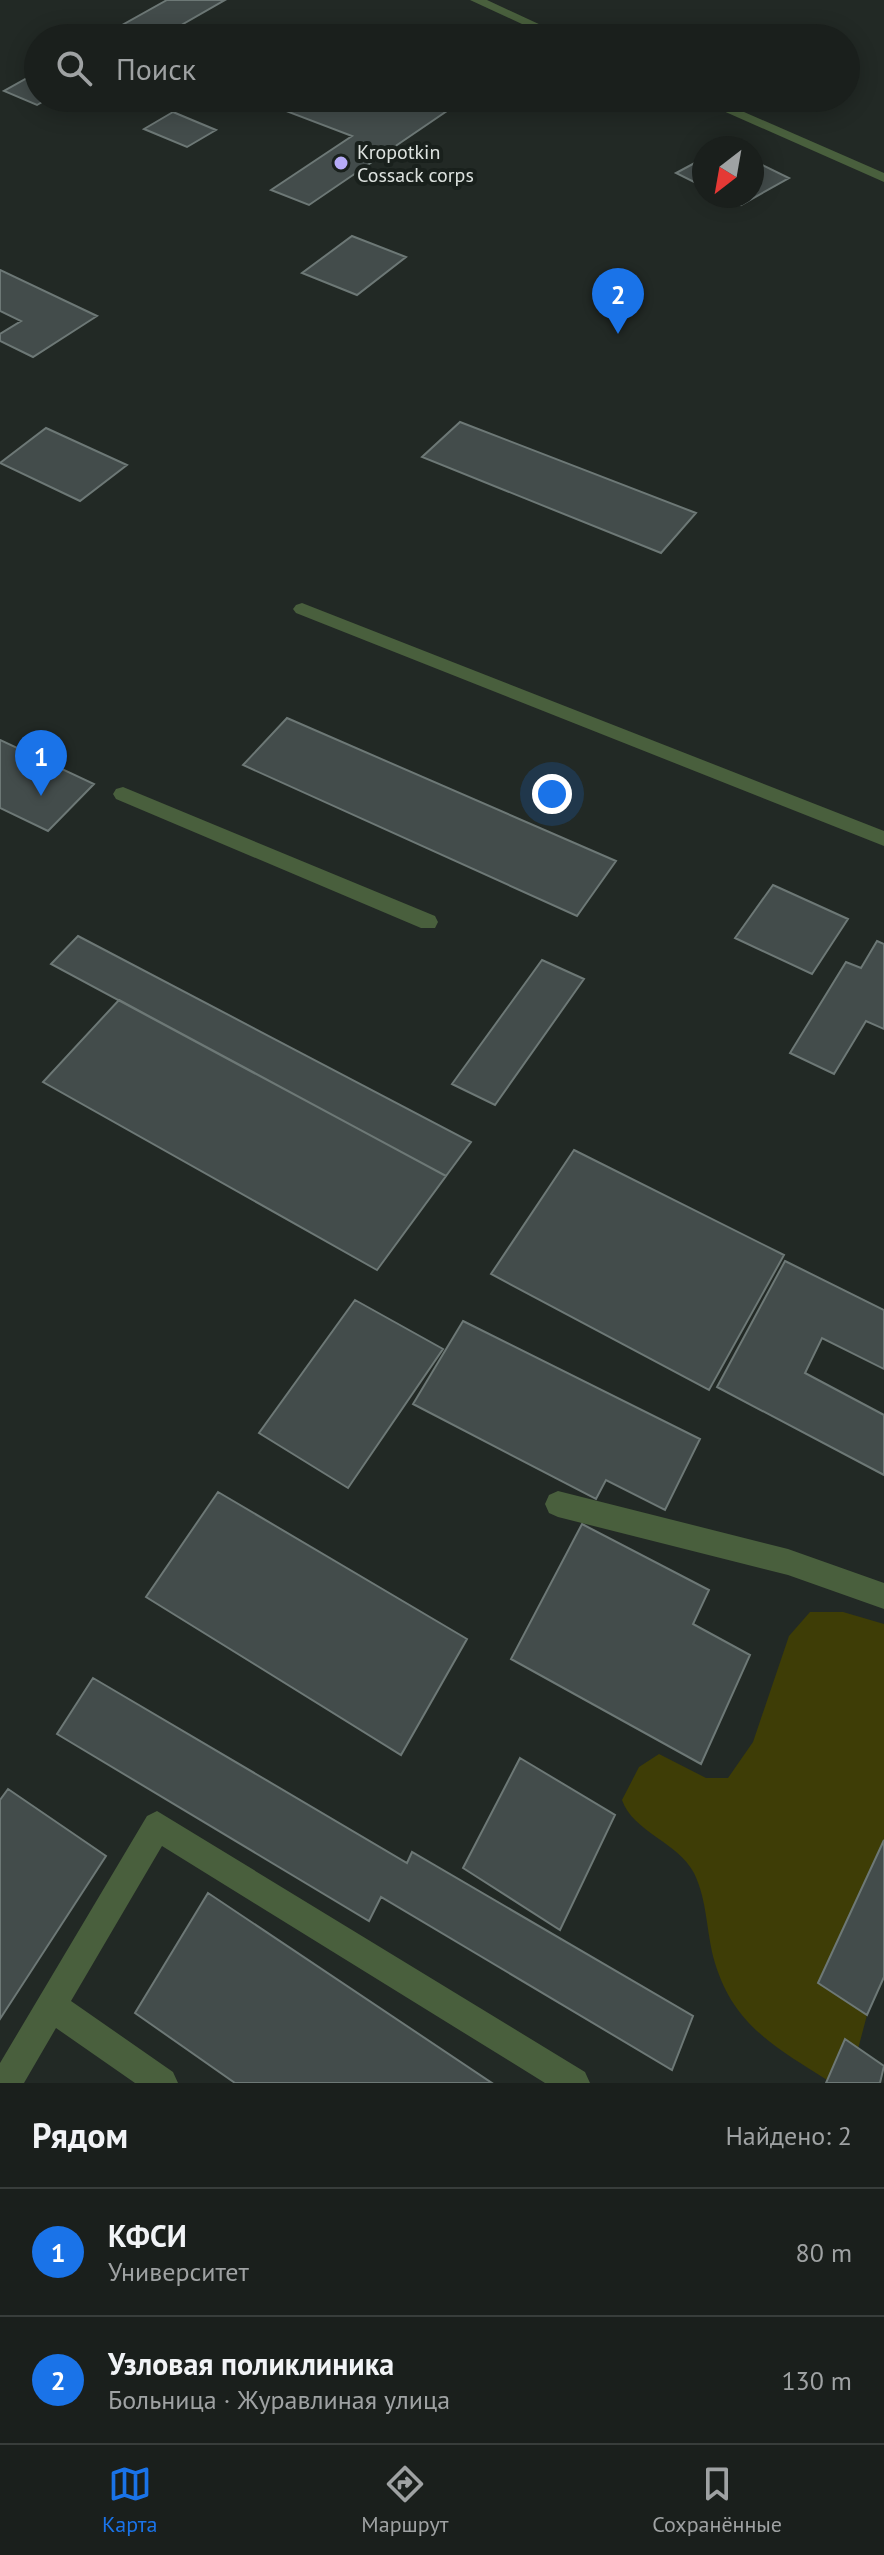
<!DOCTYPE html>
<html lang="ru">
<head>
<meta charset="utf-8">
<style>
	body { margin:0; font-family:"PT Sans",sans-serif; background:#232725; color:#f1f3f6 }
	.compass { position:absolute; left:692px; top:136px; width:72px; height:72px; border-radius:50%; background:#1a1f1c; box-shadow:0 4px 20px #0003; rotate:211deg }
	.you { position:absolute; left:552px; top:794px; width:28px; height:28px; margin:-20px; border:6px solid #fff; border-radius:50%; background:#1a73e8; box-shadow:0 0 0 12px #1a73e833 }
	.badge { display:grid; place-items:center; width:52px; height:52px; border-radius:50%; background:#1a73e8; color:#fff; font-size:26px; font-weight:700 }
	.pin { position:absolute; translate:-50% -66px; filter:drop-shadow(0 2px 4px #0008) }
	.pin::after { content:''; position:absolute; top:42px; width:28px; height:24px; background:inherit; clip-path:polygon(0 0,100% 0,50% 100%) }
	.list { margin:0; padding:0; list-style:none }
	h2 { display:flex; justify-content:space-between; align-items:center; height:104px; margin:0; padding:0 32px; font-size:34px }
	h2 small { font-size:26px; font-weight:400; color:#9fa2a3 }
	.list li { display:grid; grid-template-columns:52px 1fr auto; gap:24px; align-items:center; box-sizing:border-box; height:128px; padding:0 32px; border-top:2px solid #383d3b }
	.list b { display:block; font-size:30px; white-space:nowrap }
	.list p { margin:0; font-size:26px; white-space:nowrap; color:#9fa2a3 }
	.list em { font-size:26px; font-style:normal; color:#9fa2a3 }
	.icon { flex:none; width:44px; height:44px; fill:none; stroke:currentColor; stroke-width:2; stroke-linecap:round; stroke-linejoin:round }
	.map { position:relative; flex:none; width:884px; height:2083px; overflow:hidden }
	.search { position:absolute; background:#1a1f1c; box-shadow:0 4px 20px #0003; left:24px; right:24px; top:24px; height:88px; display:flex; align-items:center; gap:20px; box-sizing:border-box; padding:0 28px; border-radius:44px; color:#9fa2a3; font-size:30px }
	.sheet { height:360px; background:#1a1f1c }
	nav { display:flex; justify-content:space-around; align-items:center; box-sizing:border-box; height:112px; border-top:2px solid #383d3b; background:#1a1f1c; font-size:22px; color:#9fa2a3 }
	nav a { display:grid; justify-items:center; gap:4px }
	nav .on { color:#1a73e8 }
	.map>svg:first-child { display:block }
	.green { fill:#3e3d06 }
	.building { fill:#434c4b; stroke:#6d7876; stroke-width:2 }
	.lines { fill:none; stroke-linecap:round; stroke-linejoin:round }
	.service { fill:#495f3d; fill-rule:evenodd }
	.minor { fill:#495f3d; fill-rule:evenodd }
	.poi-dot { fill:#b6abf8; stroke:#19201c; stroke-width:3 }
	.labels { text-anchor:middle; stroke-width:8; stroke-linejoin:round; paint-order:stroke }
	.far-poi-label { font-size:20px; fill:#dde2df; stroke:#19201c; text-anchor:start }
</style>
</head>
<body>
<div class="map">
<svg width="884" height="2083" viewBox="0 0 884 2083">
	<rect width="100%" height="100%" fill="#222925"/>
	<path class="green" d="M 810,1612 L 843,1612 L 884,1624 L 884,1842 L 818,1983 L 867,2015 L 858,2049 L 844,2040 L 827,2080 C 776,2047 734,2026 715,1963 C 706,1933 708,1902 694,1873 C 678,1842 633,1832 622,1800 L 639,1767 L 659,1754 L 706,1778 L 728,1778 L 753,1742 L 789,1636 Z"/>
	<path class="building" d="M 167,0 L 225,0 L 171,31 L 190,38 L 99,38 Z
		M 38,72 L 38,98 L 49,98 L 37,105 L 4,91 Z
		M 252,98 L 352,98 L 383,109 L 401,98 L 466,98 L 309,205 L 271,190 L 352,136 Z
		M 173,112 L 216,130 L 187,147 L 144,129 Z
		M 704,158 L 704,187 L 676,173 Z
		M 752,160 L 789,178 L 741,205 L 723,196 L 752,196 Z
		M 352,236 L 406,257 L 357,295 L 302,273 Z
		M 0,270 L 97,316 L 33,357 L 0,341 L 0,334 L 21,321 L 0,311 Z
		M 460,422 L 696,513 L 661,553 L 422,457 Z
		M 46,428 L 127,465 L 80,501 L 0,463 Z
		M 287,718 L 616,861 L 577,916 L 243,765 Z
		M 0,740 L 94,784 L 48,831 L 0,808 Z
		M 773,885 L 848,919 L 812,974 L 735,938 Z
		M 78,936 L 471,1142 L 446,1176 L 51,964 Z
		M 877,941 L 884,944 L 884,1029 L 866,1021 L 834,1074 L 790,1053 L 846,962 L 861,968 Z
		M 542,960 L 584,979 L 495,1105 L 452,1084 Z
		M 119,1000 L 446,1176 L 377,1270 L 43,1082 Z
		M 574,1150 L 784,1255 L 709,1390 L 491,1274 Z
		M 785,1261 L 884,1310 L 884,1369 L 822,1338 L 805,1373 L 884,1415 L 884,1475 L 717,1387 Z
		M 355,1300 L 443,1349 L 348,1488 L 259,1433 Z
		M 463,1321 L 700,1439 L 665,1510 L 606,1480 L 596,1499 L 413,1404 Z
		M 218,1492 L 467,1639 L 401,1755 L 146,1597 Z
		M 582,1524 L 709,1590 L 693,1624 L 750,1655 L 701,1764 L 511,1659 Z
		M 93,1678 L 407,1863 L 412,1852 L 693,2016 L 672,2070 L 381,1897 L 369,1921 L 57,1734 Z
		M 520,1758 L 615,1815 L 560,1930 L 463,1868 Z
		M 8,1789 L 106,1856 L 0,2019 L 0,1800 Z
		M 884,1840 L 884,1977 L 867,2015 L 818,1983 Z
		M 208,1893 L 492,2083 L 235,2083 L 135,2013 Z
		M 845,2039 L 884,2066 L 880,2083 L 826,2083 Z"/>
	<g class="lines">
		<path class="service" d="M 302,603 L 884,831 L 884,846 L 296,613 L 293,609 L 296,605 Z
			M 123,787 L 435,916 L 438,922 L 435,928 L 421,928 L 116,799 L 113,794 L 116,789 Z
			M 558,1491 L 788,1549 L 884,1583 L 884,1609 L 788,1575 L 558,1517 L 549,1513 L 545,1504 L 549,1495 Z
			M 157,1811 L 585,2072 L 590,2083 L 545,2083 L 162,1846 L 71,2001 L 173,2072 L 178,2083 L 135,2083 L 56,2028 L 24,2083 L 0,2083 L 0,2063 L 147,1816 Z"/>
		<path class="minor" d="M 470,0 L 487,0 L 569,38 L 552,38 Z
			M 694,98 L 712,98 L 884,173 L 884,182 Z"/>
	</g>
	<circle class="poi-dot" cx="341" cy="163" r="8"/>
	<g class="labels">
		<g class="far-poi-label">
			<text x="357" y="159">Kropotkin<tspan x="357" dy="23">Cossack corps</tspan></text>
		</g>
	</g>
</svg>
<svg class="compass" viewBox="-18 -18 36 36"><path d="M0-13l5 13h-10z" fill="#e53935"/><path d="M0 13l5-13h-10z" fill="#9fa2a3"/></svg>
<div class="you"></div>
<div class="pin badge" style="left:41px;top:796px">1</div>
<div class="pin badge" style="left:618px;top:334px">2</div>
<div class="search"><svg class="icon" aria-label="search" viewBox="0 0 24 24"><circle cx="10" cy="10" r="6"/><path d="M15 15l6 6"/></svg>Поиск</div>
</div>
<section class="sheet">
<h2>Рядом<small>Найдено: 2</small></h2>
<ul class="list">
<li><span class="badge">1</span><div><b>КФСИ</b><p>Университет</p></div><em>80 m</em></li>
<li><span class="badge">2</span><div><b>Узловая поликлиника</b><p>Больница · Журавлиная улица</p></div><em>130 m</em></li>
</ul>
</section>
<nav>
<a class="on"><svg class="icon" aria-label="map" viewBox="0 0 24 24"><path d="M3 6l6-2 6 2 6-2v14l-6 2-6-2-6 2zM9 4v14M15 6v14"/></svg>Карта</a>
<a><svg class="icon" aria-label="directions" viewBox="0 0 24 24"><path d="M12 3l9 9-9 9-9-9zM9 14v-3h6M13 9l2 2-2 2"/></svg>Маршрут</a>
<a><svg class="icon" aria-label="saved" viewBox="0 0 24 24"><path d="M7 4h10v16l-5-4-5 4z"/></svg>Сохранённые</a>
</nav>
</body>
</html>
